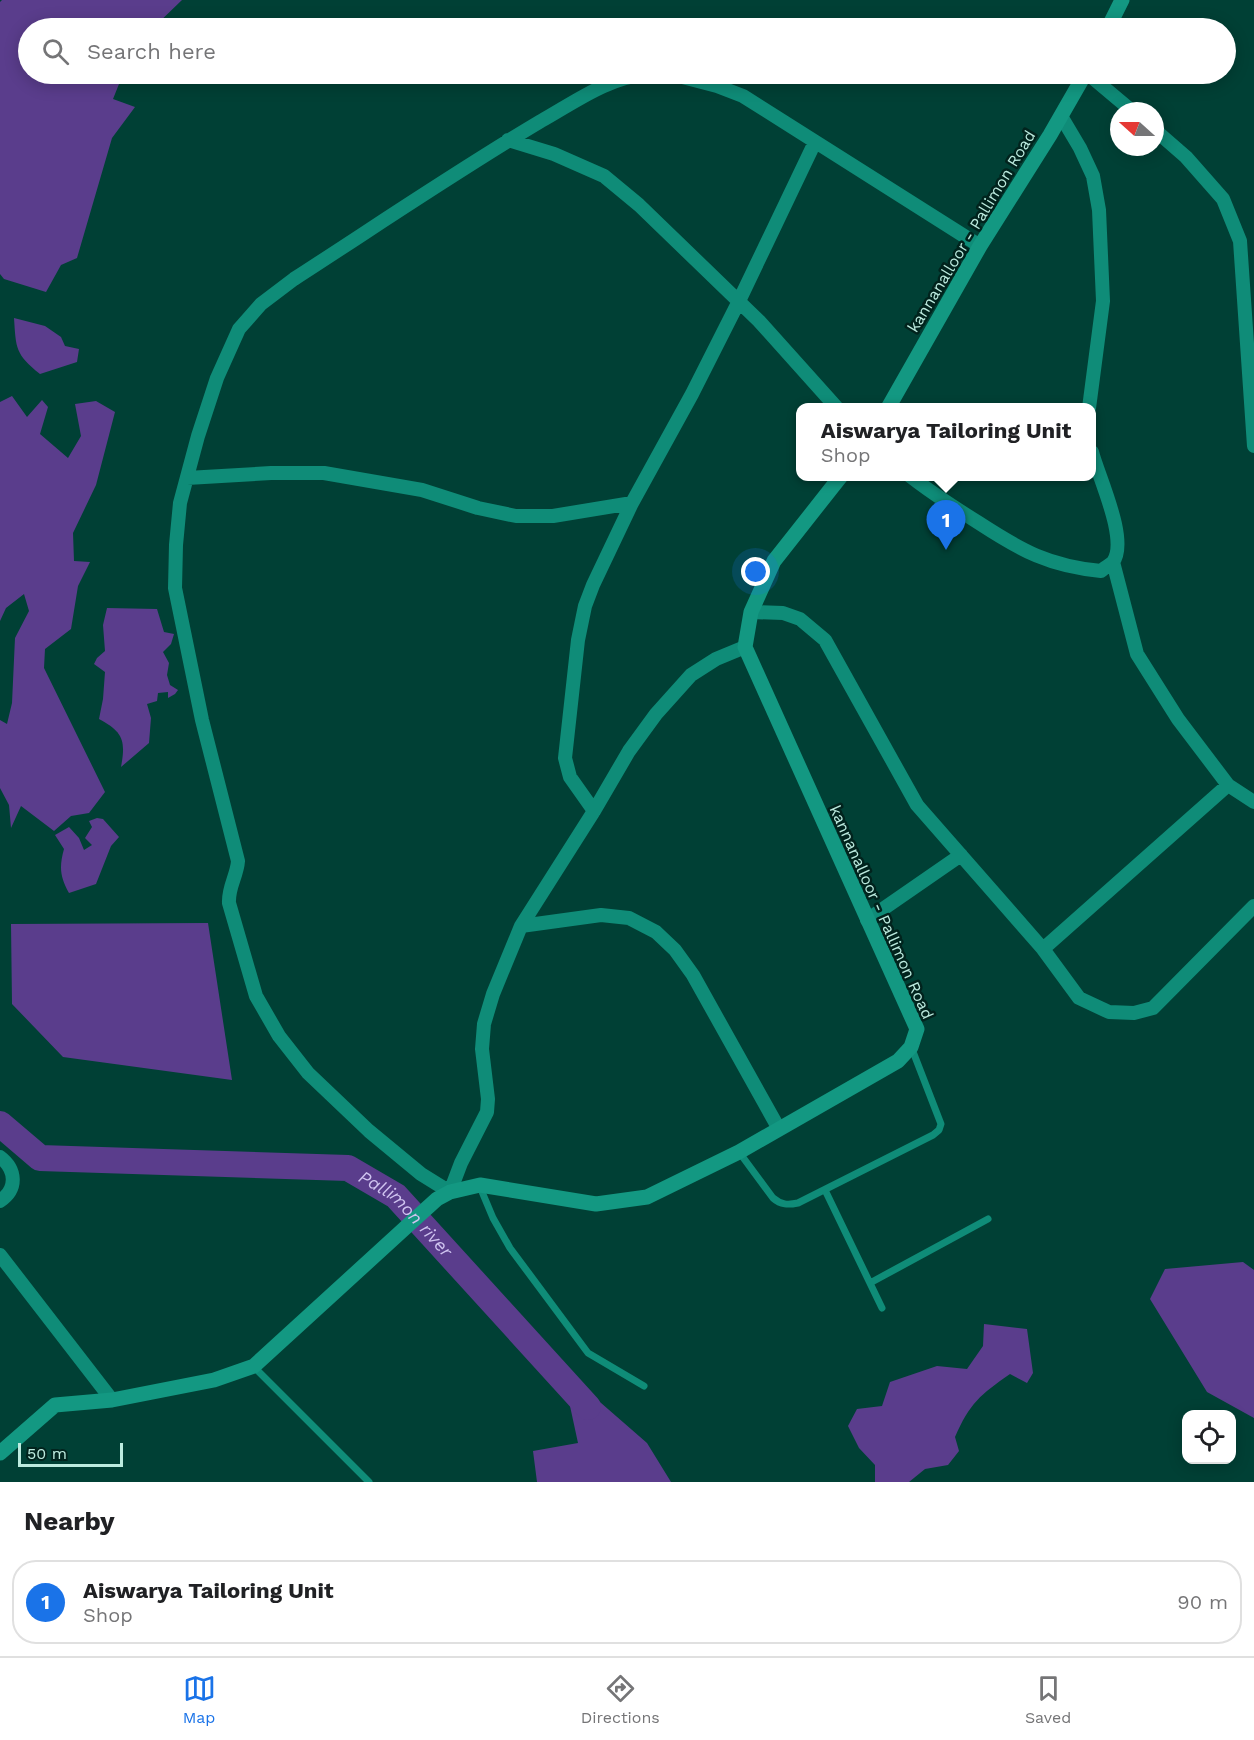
<!DOCTYPE html>
<html lang="en">
<head>
<meta charset="utf-8">
<style>
	body { margin:0; font-family:"Work Sans",sans-serif; background:#f6f6f6; color:#202124 }
	.controls { position:absolute; right:18px; bottom:18px; display:grid; overflow:hidden; border-radius:12px; box-shadow:0 3px 15px #0003 }
	.controls button { width:54px; height:54px; display:grid; place-items:center; padding:0; border:0; border-bottom:2px solid #e0e0e0; background:#fff; color:#202124; font:30px sans-serif }
	.compass { position:absolute; left:1110px; top:102px; width:54px; height:54px; border-radius:50%; background:#fff; box-shadow:0 3px 15px #0003; rotate:291deg }
	.scale { position:absolute; left:18px; bottom:15px; width:105px; box-sizing:border-box; padding-left:6px; border:3px solid #bcebdf; border-top:0; font-size:16px; line-height:21px; white-space:nowrap; color:#bcebdf; -webkit-text-stroke:4px #01231d; paint-order:stroke }
	.you { position:absolute; left:756px; top:572px; width:21px; height:21px; margin:-15px; border:4px solid #fff; border-radius:50%; background:#1a73e8; box-shadow:0 0 0 9px #1a73e833 }
	.badge { display:grid; place-items:center; width:39px; height:39px; border-radius:50%; background:#1a73e8; color:#fff; font-size:20px; font-weight:700 }
	.pin { position:absolute; translate:-50% -50px; filter:drop-shadow(0 2px 3px #0008) }
	.pin::after { content:''; position:absolute; top:32px; width:21px; height:18px; background:inherit; clip-path:polygon(0 0,100% 0,50% 100%) }
	.popup { position:absolute; left:796px; top:403px; width:300px; height:78px; box-sizing:border-box; display:grid; place-content:center; border-radius:12px; background:#fff; filter:drop-shadow(0 2px 4px #0005); font-size:20px; white-space:nowrap; color:#757577 }
	.popup b { font-size:22px; color:#202124 }
	.popup::after { content:''; position:absolute; left:50%; top:100%; margin-left:-12px; border:12px solid transparent; border-top-color:#fff }
	.list { margin:0; padding:0; list-style:none }
	h2 { display:flex; justify-content:space-between; align-items:center; height:78px; margin:0; padding:0 24px; font-size:26px }
	h2 small { font-size:20px; font-weight:400; color:#757577 }
	.list li { display:grid; grid-template-columns:39px 1fr auto; gap:18px; align-items:center; box-sizing:border-box; height:84px; margin:0 12px 12px; padding:0 12px; border:2px solid #e0e0e0; border-radius:24px }
	.list b { display:block; font-size:22px; white-space:nowrap }
	.list p { margin:0; font-size:20px; white-space:nowrap; color:#757577 }
	.list em { font-size:20px; font-style:normal; color:#757577 }
	.icon { flex:none; width:33px; height:33px; fill:none; stroke:currentColor; stroke-width:2; stroke-linecap:round; stroke-linejoin:round }
	.map { position:relative; flex:none; width:1254px; height:1482px; overflow:hidden }
	.search { position:absolute; background:#fff; box-shadow:0 3px 15px #0003; left:18px; right:18px; top:18px; height:66px; display:flex; align-items:center; gap:15px; box-sizing:border-box; padding:0 21px; border-radius:33px; color:#757577; font-size:22px }
	.sheet { height:174px; background:#fff }
	nav { display:flex; justify-content:space-around; align-items:center; box-sizing:border-box; height:84px; border-top:2px solid #e0e0e0; background:#fff; font-size:16px; color:#757577 }
	nav a { display:grid; justify-items:center; gap:3px }
	nav .on { color:#1a73e8 }
	.map>svg:first-child { display:block }
	.water { fill:#5a3d8c }
	.lines { fill:none; stroke-linecap:round; stroke-linejoin:round }
	.river { stroke:#5a3d8c; stroke-width:26 }
	.lane { stroke:#0f8c78; stroke-width:7 }
	.street { stroke:#0f8c78; stroke-width:14 }
	.secondary { stroke:#139882; stroke-width:15 }
	.labels { text-anchor:middle; stroke-width:5; stroke-linejoin:round; paint-order:stroke }
	.street-label { font-size:16px; fill:#bcebdf; stroke:#01231d }
	.water-label { font-size:18px; font-style:italic; fill:#cfc3ef; stroke:#01231d }
</style>
</head>
<body>
<div class="map">
<svg width="1254" height="1482" viewBox="0 0 1254 1482">
	<rect width="100%" height="100%" fill="#004035"/>
	<path class="water" d="M 2,0 L 182,0 L 153,28 L 28,28 L 28,74 L 123,74 L 113,99 L 135,107 L 112,138 L 77,258 L 61,265 L 46,292 L 4,279 L 0,274 L 0,2 Z
		M 14,318 L 45,326 L 61,337 L 65,346 L 79,349 L 77,362 L 40,374 C 15,354 16,348 14,318 Z
		M 12,396 L 27,417 L 42,400 L 48,407 L 40,434 L 68,458 L 81,436 L 75,404 L 96,401 L 115,412 L 96,485 L 73,533 L 74,561 L 90,562 L 78,586 L 71,629 L 45,649 L 44,668 L 105,792 L 89,813 L 71,816 L 54,831 L 21,806 L 11,828 L 9,805 L 0,788 L 0,720 L 7,724 L 12,703 L 15,638 L 29,611 L 24,594 L 6,608 L 0,621 L 0,402 Z
		M 107,608 L 157,609 L 164,632 L 174,634 L 171,644 L 163,652 L 169,663 L 167,675 L 170,685 L 178,690 L 175,694 L 168,698 L 168,692 L 158,693 L 157,701 L 147,704 L 151,718 L 149,743 L 121,767 C 126,740 123,732 99,719 L 103,699 L 105,672 L 94,664 L 97,658 L 105,651 L 103,625 Z
		M 97,818 L 103,819 L 119,837 L 111,846 L 96,884 L 69,893 C 60,877 59,867 64,849 L 55,835 L 69,827 L 79,838 L 84,850 L 92,845 L 85,838 L 92,827 L 89,821 Z
		M 208,923 L 232,1080 L 63,1057 L 12,1004 L 11,924 Z
		M 1243,1262 L 1254,1270 L 1254,1418 L 1207,1392 L 1150,1299 L 1165,1269 Z
		M 984,1324 L 1027,1329 L 1033,1373 L 1027,1383 L 1010,1374 C 980,1395 970,1403 955,1437 L 959,1451 L 948,1465 L 925,1469 L 909,1482 L 875,1482 L 875,1465 L 859,1448 L 848,1426 L 857,1409 L 882,1406 L 890,1382 L 937,1366 L 967,1369 L 983,1346 Z
		M 562,1369 L 647,1443 L 671,1482 L 537,1482 L 533,1451 L 578,1443 Z"/>
	<g class="lines">
		<path class="river" id="s1" d="M 0,1124 L 40,1158 L 348,1168 L 396,1196 L 588,1407"/>
		<path class="lane" d="M 739,1152 L 773,1198 C 781,1205 788,1205 798,1203 L 933,1135 L 939,1130 L 941,1124 L 912,1049
			M 480,1187 L 493,1218 L 510,1248 L 588,1353 L 644,1386
			M 825,1190 L 882,1308
			M 870,1283 L 988,1219
			M 254,1367 L 369,1482"/>
		<path class="street" d="M 648,74 C 608,77 575,102 541,121 C 457,171 376,226 294,279 L 261,304 L 239,329 L 217,378 L 198,436 L 180,503 L 176,545 L 175,588 L 202,720 L 238,861 C 237,876 228,887 229,903 L 256,996 L 279,1036 L 308,1073 L 369,1131 L 421,1174 L 450,1192 L 461,1163 L 487,1112 L 488,1099 L 482,1049 L 484,1024 L 493,994 L 521,926 L 594,811 L 629,751 L 656,714 L 691,675 L 716,659 L 745,647
			M 671,74 L 717,86 L 743,96 L 980,246
			M 1088,74 L 1132,111
			M 1061,116 L 1080,148 L 1093,176 L 1099,210 L 1103,301 L 1089,408
			M 1155,130 L 1186,157 L 1223,199 L 1240,241 L 1254,446
			M 508,140 L 554,154 L 604,176 L 639,205 L 759,321 L 837,408
			M 910,476 C 933,494 955,508 979,523 C 1022,551 1049,566 1101,571 C 1104,568 1110,565 1113,562 C 1129,540 1098,476 1092,452
			M 187,478 L 271,473 L 324,473 L 422,490 L 478,508 L 516,516 L 553,516 L 632,503
			M 1113,562 L 1137,654 L 1178,719 L 1228,785 L 1254,802
			M 751,612 L 783,613 L 800,619 L 825,640 L 917,805 L 1043,949 L 1079,998 L 1109,1012 L 1134,1013 L 1153,1008 L 1254,906
			M 594,811 L 570,777 L 565,758 L 578,640 L 585,606 L 593,585 L 632,503 L 692,394 L 739,301 L 815,142
			M 867,920 L 961,855
			M 521,926 L 601,915 L 629,918 L 656,932 L 675,950 L 693,975 L 779,1129
			M 1043,949 L 1228,785
			M 0,1157 C 16,1169 18,1189 0,1201
			M 0,1255 L 112,1400"/>
		<path class="secondary" d="M 1108,28 L 1122,0
			M 888,408 L 980,246 L 1050,135 L 1085,74
			M 0,1453 L 55,1405 L 112,1400 L 214,1380 L 254,1366 L 405,1228 L 437,1199 L 450,1192 L 480,1185 L 596,1204 L 647,1197 L 739,1152 L 898,1061 L 911,1047 L 917,1029 L 745,647 L 751,612 L 774,561 L 841,476"/>
	</g>
	<g class="labels">
		<g class="street-label">
			<text transform="translate(971 231) rotate(-59)" y="6">kannanalloor - Pallimon Road</text>
			<text transform="translate(882 912) rotate(66)" y="6">kannanalloor - Pallimon Road</text>
		</g>
		<g class="water-label">
			<text dy="6" stroke="none"><textPath href="#s1" startOffset="435">Pallimon river</textPath></text>
		</g>
	</g>
</svg>
<div class="controls">
<button><svg class="icon" aria-label="locate" viewBox="0 0 24 24"><circle cx="12" cy="12" r="6"/><path d="M12 2v4M12 18v4M2 12h4M18 12h4"/></svg></button>
</div>
<svg class="compass" viewBox="-18 -18 36 36"><path d="M0-13l5 13h-10z" fill="#e53935"/><path d="M0 13l5-13h-10z" fill="#757577"/></svg>
<div class="scale">50 m</div>
<div class="you"></div>
<div class="pin badge" style="left:946px;top:550px">1</div>
<div class="popup"><b>Aiswarya Tailoring Unit</b>Shop</div>
<div class="search"><svg class="icon" aria-label="search" viewBox="0 0 24 24"><circle cx="10" cy="10" r="6"/><path d="M15 15l6 6"/></svg>Search here</div>
</div>
<section class="sheet">
<h2>Nearby<small></small></h2>
<ul class="list">
<li><span class="badge">1</span><div><b>Aiswarya Tailoring Unit</b><p>Shop</p></div><em>90 m</em></li>
</ul>
</section>
<nav>
<a class="on"><svg class="icon" aria-label="map" viewBox="0 0 24 24"><path d="M3 6l6-2 6 2 6-2v14l-6 2-6-2-6 2zM9 4v14M15 6v14"/></svg>Map</a>
<a><svg class="icon" aria-label="directions" viewBox="0 0 24 24"><path d="M12 3l9 9-9 9-9-9zM9 14v-3h6M13 9l2 2-2 2"/></svg>Directions</a>
<a><svg class="icon" aria-label="saved" viewBox="0 0 24 24"><path d="M7 4h10v16l-5-4-5 4z"/></svg>Saved</a>
</nav>
</body>
</html>
